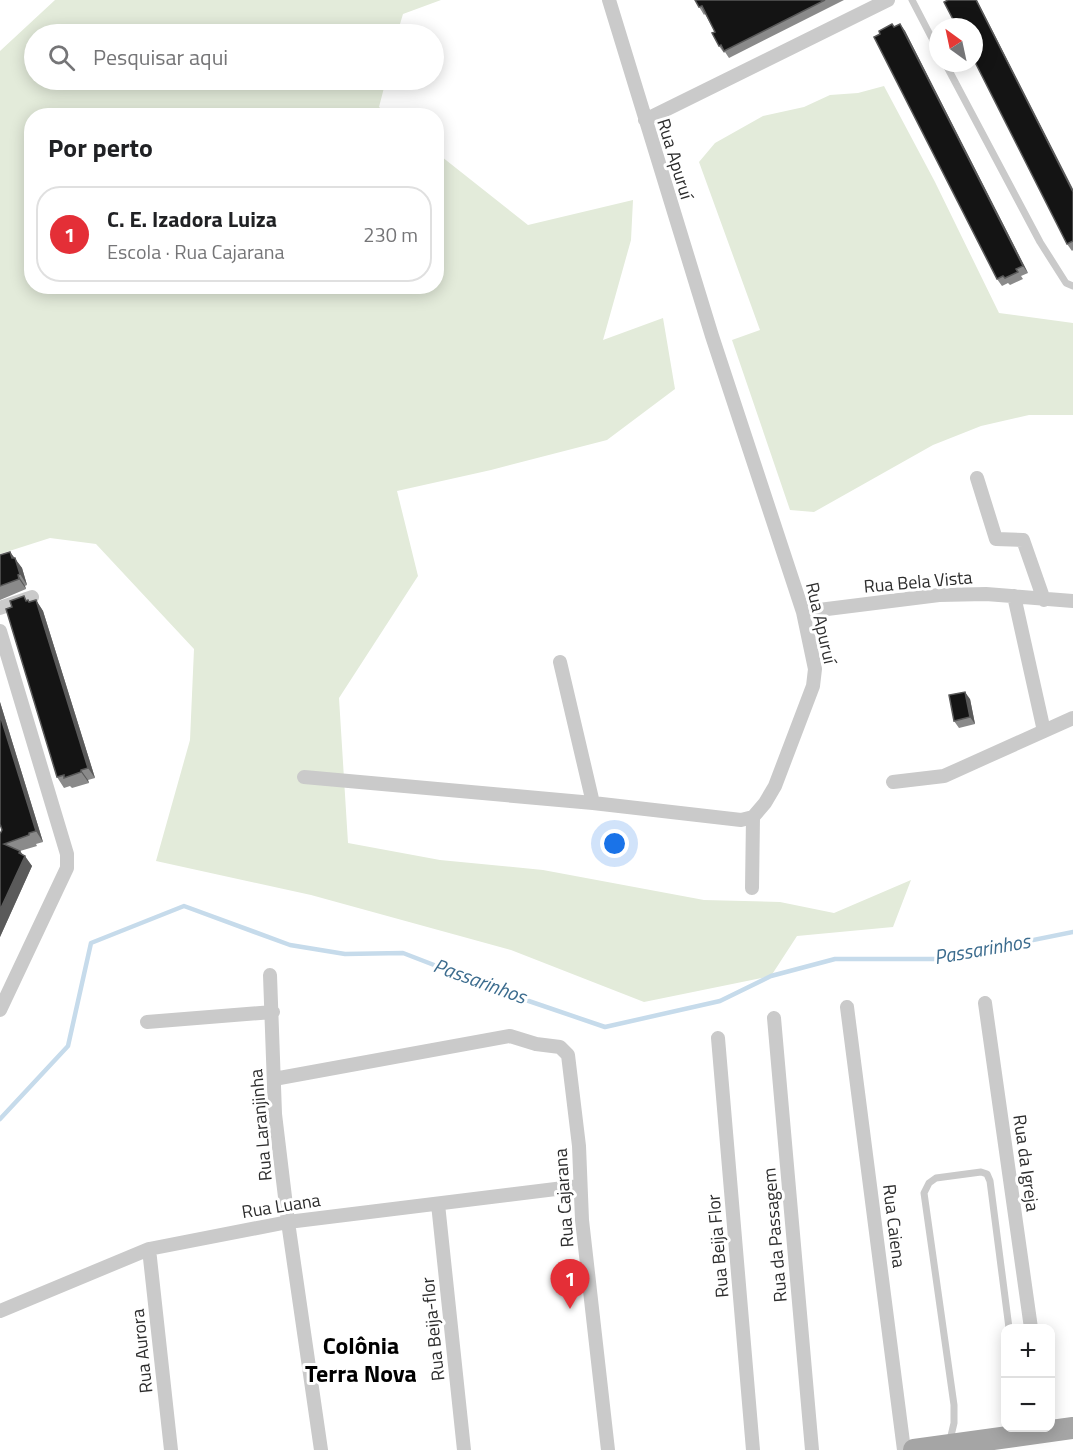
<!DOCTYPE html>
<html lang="pt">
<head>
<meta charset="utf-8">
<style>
	body { margin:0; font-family:"Titillium Web",sans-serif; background:#f2f2f2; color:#202124 }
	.controls { position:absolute; right:18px; bottom:18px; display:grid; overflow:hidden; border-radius:12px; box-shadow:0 3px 15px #0003 }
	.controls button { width:54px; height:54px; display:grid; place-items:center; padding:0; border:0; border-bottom:2px solid #e0e0e0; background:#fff; color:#202124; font:30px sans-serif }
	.compass { position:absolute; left:929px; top:18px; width:54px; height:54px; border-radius:50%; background:#fff; box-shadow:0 3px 15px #0003; rotate:327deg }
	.you { position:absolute; left:615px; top:844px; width:21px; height:21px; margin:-15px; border:4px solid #fff; border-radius:50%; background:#1a73e8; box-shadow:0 0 0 9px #1a73e833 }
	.badge { display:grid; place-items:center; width:39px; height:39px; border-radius:50%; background:#e42f37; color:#fff; font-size:20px; font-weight:700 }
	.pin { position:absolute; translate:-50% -50px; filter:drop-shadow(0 2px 3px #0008) }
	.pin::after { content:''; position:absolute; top:32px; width:21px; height:18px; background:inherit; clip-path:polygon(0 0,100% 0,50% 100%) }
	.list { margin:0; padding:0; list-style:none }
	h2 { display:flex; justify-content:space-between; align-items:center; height:78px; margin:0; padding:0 24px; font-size:26px }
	h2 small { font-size:20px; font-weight:400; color:#757577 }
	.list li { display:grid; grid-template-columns:39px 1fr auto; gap:18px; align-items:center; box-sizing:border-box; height:96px; margin:0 12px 12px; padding:0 12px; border:2px solid #e0e0e0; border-radius:24px }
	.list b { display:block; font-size:22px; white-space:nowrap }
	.list p { margin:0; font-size:20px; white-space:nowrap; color:#757577 }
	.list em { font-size:20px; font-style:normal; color:#757577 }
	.icon { flex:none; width:33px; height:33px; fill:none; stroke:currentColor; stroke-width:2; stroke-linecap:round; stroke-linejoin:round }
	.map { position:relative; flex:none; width:1073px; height:1450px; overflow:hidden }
	.search { position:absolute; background:#fff; box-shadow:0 3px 15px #0003; left:24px; top:24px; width:420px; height:66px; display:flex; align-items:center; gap:15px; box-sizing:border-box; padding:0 21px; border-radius:33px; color:#757577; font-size:22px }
	.panel { position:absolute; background:#fff; box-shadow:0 3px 15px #0003; left:24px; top:108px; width:420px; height:186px; border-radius:24px }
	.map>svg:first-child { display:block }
	.green { fill:#e3ebda }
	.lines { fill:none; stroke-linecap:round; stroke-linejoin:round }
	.stream { stroke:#c6dbeb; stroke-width:4.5 }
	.service { stroke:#cacaca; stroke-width:7 }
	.minor { stroke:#cacaca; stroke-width:14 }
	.primary { stroke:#a5a5a5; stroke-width:22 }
	.wall { fill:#8a8a8a }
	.shaded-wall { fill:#5a5a5a }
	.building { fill:#141414; stroke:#5a5a5a; stroke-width:1.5 }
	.labels { text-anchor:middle; stroke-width:6; stroke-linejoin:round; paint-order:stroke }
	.street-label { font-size:18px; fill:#2d2d2d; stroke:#fff }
	.water-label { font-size:20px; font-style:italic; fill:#3c6c8e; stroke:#fff }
	.district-label { font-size:24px; font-weight:bold; fill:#000; stroke:#fff }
</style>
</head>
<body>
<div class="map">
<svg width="1073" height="1450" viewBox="0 0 1073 1450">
	<rect width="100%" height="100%" fill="#fff"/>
	<path class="green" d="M 55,0 L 441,0 L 403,14 L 397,34 L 34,34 L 34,80 L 386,80 L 379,107 L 389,115 L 32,116 L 32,286 L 436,286 L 437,153 L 528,225 L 633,200 L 631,240 L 603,340 L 663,318 L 675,389 L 607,440 L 491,470 L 397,491 L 418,576 L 339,698 L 348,843 L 440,860 L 543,870 L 704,900 L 780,902 L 834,913 L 911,880 L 893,927 L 797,936 L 771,976 L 644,1002 L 511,950 L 311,895 L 156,861 L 190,740 L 194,649 L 96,544 L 50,538 L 0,554 L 0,51 Z
		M 884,86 L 935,182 L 999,313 L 1073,323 L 1073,415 L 1029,415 L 981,426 L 933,445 L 814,512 L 790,510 L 732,340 L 760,330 L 699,162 L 715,143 L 763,116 L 804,107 L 830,95 L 858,93 Z"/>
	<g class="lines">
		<path class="stream" d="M 0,1119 L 68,1046 L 91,943 L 184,906 L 290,945 L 345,954 L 403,953 L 517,997 L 605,1027 L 720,1001 L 771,976 L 835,959 L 940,959 L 1073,932"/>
		<path class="service" d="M 912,0 L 938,50
			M 945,63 L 1040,242 L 1066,283 L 1073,286
			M 950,1440 L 954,1423 L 954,1405 L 924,1193 L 929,1183 L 936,1178 L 981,1172 L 987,1174 L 990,1181 L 1009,1328"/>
		<path class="minor" d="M 645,120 L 888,0
			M 977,478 L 996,539 L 1023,540 L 1044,600
			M 1014,596 L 1044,731
			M 0,608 L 32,597
			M 803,612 L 939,595 L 986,594 L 1073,601
			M 0,631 L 67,854 L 67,868 L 0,1010
			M 560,662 L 593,803
			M 304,777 L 593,803 L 741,820 L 753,817 L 765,803 L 775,786 L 813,686 L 815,669 L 803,612 L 712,336 L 609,0
			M 893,782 L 944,776 L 1073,718
			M 752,888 L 753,817
			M 270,975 L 275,1114 L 288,1222 L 321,1450
			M 985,1003 L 1031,1328
			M 847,1007 L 904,1450
			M 774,1018 L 812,1450
			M 147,1022 L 273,1012
			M 718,1038 L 753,1450
			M 274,1079 L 510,1036 L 536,1044 L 560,1047 L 568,1055 L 579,1146 L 582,1220 L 608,1450
			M 438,1204 L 464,1450
			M 149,1249 L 171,1450
			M 0,1311 L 149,1249 L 288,1222 L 580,1186"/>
		<path class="primary" d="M 914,1450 L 1073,1428"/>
	</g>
	<path class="wall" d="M 695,0 L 844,0 L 729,58 L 725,52 L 724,53 L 719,46 L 715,32 L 705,14 L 704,15 Z
		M 900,24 L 905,31 L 1028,273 L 1021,276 L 1023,279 L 1010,285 L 1008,283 L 1002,286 L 997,279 L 894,27 Z
		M 1073,189 L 1073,250 L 1072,251 L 1067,244 Z
		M 10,552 L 22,568 L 27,585 L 25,586 L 26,589 L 0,600 L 0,555 Z
		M 27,600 L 30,602 L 36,600 L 43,611 L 95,778 L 88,780 L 89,783 L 72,788 L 70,786 L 64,788 L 57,777 L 12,607 Z
		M 970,699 L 975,724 L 959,728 L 954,721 Z
		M 0,702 L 43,842 L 36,844 L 37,846 L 20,851 L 32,866 L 0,937 L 0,834 L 2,830 L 0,824 Z"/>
	<path class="shaded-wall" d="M 976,0 L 977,0 L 1073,189 L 1073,192 Z
		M 900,24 L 905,31 L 1028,273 L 1023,266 Z
		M 10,552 L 22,568 L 27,585 L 20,574 Z
		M 18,575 L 25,586 L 26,589 L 19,579 Z
		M 36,600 L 43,611 L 95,778 L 88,768 Z
		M 965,692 L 970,699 L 975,724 L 970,717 Z
		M 0,702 L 43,842 L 36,831 L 0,715 Z
		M 81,770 L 88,780 L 89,783 L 81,772 Z
		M 20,851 L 24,857 L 25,856 L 32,866 L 0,937 L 0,910 Z"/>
	<path class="building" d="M 695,0 L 825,0 L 724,51 L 721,45 L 719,46 L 712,33 L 715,32 L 702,6 L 699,7 Z
		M 948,0 L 976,0 L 1073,192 L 1073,241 L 1067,244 L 974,60 L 974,27 L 957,27 L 944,2 Z
		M 892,24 L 894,27 L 900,24 L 1023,266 L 1016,269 L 1018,272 L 1005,278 L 1003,276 L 997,279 L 874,37 L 880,34 L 879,31 Z
		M 10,552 L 12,558 L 15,558 L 20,574 L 18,575 L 19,579 L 0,586 L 0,555 Z
		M 24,596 L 26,601 L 28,600 L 29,602 L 36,600 L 88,768 L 81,770 L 81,772 L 64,778 L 64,775 L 57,777 L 6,609 L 12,607 L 10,601 Z
		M 965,692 L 970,717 L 954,721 L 949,695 Z
		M 0,715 L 36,831 L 29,833 L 29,835 L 4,844 L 20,851 L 19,853 L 25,856 L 0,910 L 0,834 L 2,830 L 0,824 Z"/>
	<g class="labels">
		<g class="street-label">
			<text transform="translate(675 159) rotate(73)" y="6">Rua Apuruí</text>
			<text transform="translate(918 582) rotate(-5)" y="6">Rua Bela Vista</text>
			<text transform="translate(821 623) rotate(77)" y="6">Rua Apuruí</text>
			<text transform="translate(261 1125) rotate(-95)" y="6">Rua Laranjinha</text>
			<text transform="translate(1026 1163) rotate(82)" y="6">Rua da Igreja</text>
			<text transform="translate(564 1198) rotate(-94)" y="6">Rua Cajarana</text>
			<text transform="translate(281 1206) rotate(-9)" y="6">Rua Luana</text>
			<text transform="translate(894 1226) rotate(83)" y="6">Rua Caiena</text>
			<text transform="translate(775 1235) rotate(-95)" y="6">Rua da Passagem</text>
			<text transform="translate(718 1246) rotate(-95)" y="6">Rua Beija Flor</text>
			<text transform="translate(433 1329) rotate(-96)" y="6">Rua Beija-flor</text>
			<text transform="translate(142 1351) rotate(-96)" y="6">Rua Aurora</text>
		</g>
		<g class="water-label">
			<text transform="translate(982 949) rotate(-10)" y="7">Passarinhos</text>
			<text transform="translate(480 981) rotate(20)" y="7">Passarinhos</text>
		</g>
		<g class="district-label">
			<text x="361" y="1354">Colônia<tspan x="361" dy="28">Terra Nova</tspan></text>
		</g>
	</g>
</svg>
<div class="controls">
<button>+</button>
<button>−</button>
</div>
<svg class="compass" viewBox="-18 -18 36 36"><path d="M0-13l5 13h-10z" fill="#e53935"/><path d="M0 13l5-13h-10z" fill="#757577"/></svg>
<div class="you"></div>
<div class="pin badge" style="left:570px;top:1309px">1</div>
<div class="search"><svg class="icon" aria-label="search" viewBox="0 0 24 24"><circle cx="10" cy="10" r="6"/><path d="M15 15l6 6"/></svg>Pesquisar aqui</div>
<section class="panel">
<h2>Por perto<small></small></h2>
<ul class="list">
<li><span class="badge">1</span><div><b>C. E. Izadora Luiza</b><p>Escola · Rua Cajarana</p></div><em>230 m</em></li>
</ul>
</section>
</div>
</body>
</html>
